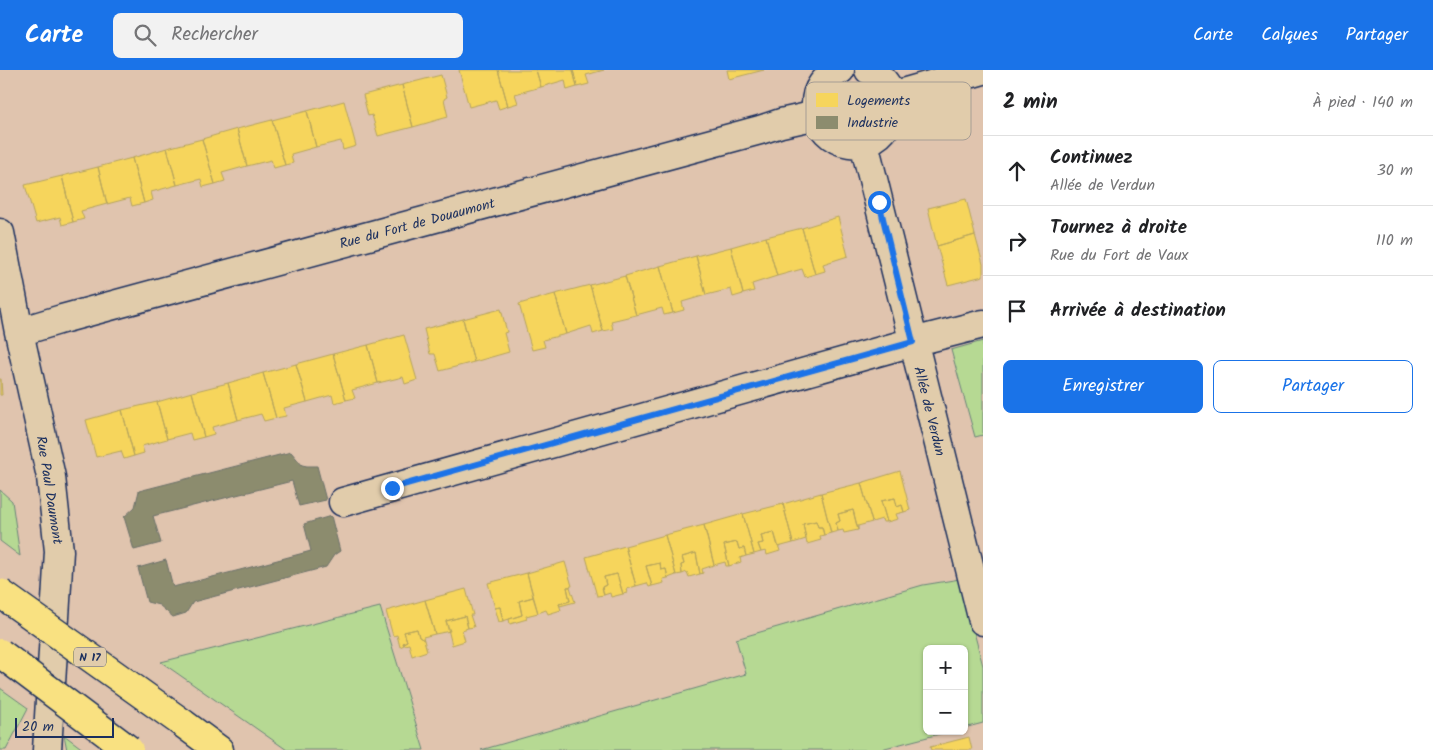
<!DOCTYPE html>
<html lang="fr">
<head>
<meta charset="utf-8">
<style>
	body { margin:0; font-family:Kalam,sans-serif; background:#f2f2f2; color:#202124 }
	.controls { position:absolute; right:15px; bottom:15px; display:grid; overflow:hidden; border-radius:8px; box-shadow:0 1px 4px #0004 }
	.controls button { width:45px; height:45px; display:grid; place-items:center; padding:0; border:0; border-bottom:1px solid #e0e0e0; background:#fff; color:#202124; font:25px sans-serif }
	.scale { position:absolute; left:15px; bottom:12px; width:99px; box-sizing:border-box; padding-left:5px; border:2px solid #1b2f5e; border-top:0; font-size:14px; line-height:18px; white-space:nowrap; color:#1b2f5e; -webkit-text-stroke:4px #e1ccab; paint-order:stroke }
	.stop { position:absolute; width:15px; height:15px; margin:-11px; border:4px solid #1a73e8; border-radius:50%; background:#fff }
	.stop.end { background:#1a73e8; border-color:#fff; box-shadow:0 1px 5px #0008 }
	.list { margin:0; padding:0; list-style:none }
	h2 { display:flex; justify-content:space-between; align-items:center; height:65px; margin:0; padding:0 20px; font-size:21px }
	h2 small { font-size:16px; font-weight:400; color:#757577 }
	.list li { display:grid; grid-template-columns:32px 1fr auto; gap:15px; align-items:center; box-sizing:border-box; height:70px; padding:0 20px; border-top:1px solid #e0e0e0 }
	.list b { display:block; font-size:19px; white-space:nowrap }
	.list p { margin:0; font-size:16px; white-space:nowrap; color:#757577 }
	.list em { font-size:16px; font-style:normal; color:#757577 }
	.actions { display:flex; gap:10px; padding:15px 20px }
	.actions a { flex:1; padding:11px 0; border:1px solid #1a73e8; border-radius:8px; text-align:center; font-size:18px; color:#1a73e8 }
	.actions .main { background:#1a73e8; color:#fff }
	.icon { flex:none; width:28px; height:28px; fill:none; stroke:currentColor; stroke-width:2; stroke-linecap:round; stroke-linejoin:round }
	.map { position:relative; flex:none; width:983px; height:680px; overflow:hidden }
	header { display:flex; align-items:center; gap:30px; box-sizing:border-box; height:70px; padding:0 25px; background:#1a73e8; color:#fff }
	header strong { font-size:24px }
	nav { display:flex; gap:28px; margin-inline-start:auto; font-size:18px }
	.search { width:350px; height:45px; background:#f2f2f2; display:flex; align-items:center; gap:12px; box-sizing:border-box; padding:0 18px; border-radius:8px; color:#757577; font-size:19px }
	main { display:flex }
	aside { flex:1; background:#fff }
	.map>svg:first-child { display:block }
	.green { fill:#b6d993; stroke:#688478 }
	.homes { fill:#f6d55c; stroke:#b4a35d }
	.industry { fill:#8c8c6e; stroke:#6a7069 }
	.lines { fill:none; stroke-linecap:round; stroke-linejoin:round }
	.street-casing { stroke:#1b2f5e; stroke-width:31 }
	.highway-casing { stroke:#1b2f5e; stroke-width:31 }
	.street { stroke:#e1ccab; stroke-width:28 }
	.highway { stroke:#f9e181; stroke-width:28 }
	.highway-bridge-casing { stroke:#1b2f5e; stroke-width:31; stroke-linecap:butt }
	.highway-bridge { stroke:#f9e181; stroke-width:28 }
	.route { stroke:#1a73e8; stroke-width:6 }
	.labels { text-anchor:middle; stroke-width:5; stroke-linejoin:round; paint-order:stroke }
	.shield { fill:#e1ccab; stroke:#565e75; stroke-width:1 }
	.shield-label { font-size:12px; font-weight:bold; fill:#1b2f5e }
	.street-label { font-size:14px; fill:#1b2f5e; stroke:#e1ccab }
	.key { fill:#e1ccab; stroke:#a69d94; stroke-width:1 }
	.key-label { font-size:14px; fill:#1b2f5e }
</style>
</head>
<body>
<header>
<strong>Carte</strong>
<div class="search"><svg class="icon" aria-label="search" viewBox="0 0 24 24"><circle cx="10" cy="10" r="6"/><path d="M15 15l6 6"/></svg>Rechercher</div>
<nav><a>Carte</a><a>Calques</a><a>Partager</a></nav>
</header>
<main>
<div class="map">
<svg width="983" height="680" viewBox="0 0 983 680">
	<rect width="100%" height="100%" fill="#e0c4ae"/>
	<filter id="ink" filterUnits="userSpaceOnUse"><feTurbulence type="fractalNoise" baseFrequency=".02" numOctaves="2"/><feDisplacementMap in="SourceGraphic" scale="10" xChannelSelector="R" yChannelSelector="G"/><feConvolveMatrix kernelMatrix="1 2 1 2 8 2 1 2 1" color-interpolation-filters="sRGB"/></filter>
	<g filter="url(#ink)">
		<path class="green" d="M 983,271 L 983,365 L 975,367 L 951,280 Z
			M 0,420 L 12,431 L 20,486 L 0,471 Z
			M 960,509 L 983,596 L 983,653 L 964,658 L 964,579 L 927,579 L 927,661 L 951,661 L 885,678 L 881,680 L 481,680 L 746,604 L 736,569 L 923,515 Z
			M 380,537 L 424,680 L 287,680 L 161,592 Z
			M 0,618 L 28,638 L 6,680 L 0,680 Z
			M 64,665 L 84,680 L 67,680 Z"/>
		<path class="homes" d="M 459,0 L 498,0 L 508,36 L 499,39 L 496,30 L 469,37 Z
			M 498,0 L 536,0 L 541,17 L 515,24 L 518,33 L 508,36 Z
			M 536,0 L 573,0 L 577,17 L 567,20 L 565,10 L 541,17 Z
			M 573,0 L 604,0 L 586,5 L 589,14 L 577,17 Z
			M 727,0 L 764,0 L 729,9 Z
			M 441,5 L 447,27 L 444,29 L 448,47 L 413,57 L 402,15 Z
			M 402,15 L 413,57 L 378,66 L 372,45 L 368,46 L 363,25 Z
			M 344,31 L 356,76 L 343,80 L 341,71 L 316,77 L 307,41 Z
			M 307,41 L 316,77 L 291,84 L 293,93 L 285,95 L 272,50 Z
			M 272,50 L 285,95 L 274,98 L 271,90 L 247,96 L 237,59 Z
			M 237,59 L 247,96 L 222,103 L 225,111 L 215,114 L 202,69 Z
			M 202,69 L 215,114 L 203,117 L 201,109 L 177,115 L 167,78 Z
			M 167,78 L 177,115 L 151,122 L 153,130 L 144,133 L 132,88 Z
			M 132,88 L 144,133 L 132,136 L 130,128 L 107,134 L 98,97 Z
			M 98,97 L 107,134 L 81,141 L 84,149 L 73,152 L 62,106 Z
			M 62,106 L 73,152 L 62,155 L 60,147 L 36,153 L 25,115 Z
			M 966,129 L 975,165 L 937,176 L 928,138 Z
			M 838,147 L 848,186 L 823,194 L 825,201 L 815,204 L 802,158 Z
			M 802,158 L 815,204 L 805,207 L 802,199 L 777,206 L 766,167 Z
			M 975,165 L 983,194 L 983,206 L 948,215 L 937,176 Z
			M 766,167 L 777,206 L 752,214 L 754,221 L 743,224 L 731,177 Z
			M 731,177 L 743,224 L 733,227 L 731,219 L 706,225 L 696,186 Z
			M 696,186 L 706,225 L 682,232 L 684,240 L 673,243 L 660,196 Z
			M 660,196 L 673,243 L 664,245 L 662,238 L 636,245 L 625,206 Z
			M 625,206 L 636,245 L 611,251 L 613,259 L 603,261 L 590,215 Z
			M 590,215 L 603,261 L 593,264 L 591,256 L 566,264 L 555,224 Z
			M 555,224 L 566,264 L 543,270 L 545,277 L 532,280 L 519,234 Z
			M 501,239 L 507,262 L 504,263 L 509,282 L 474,292 L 463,249 Z
			M 463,249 L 474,292 L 440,301 L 435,284 L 430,284 L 424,259 Z
			M 404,265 L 417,310 L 405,314 L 403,307 L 378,313 L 368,275 Z
			M 368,275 L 378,313 L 352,320 L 355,328 L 346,330 L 333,284 Z
			M 333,284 L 346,330 L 334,333 L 332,325 L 307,332 L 296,294 Z
			M 296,294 L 307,332 L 284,338 L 286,346 L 276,348 L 263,303 Z
			M 263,303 L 276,348 L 264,351 L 261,344 L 238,350 L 228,313 Z
			M 0,309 L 1,309 L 2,325 L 0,325 Z
			M 228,313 L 238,350 L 212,357 L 214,364 L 204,367 L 192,322 Z
			M 192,322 L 204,367 L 192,370 L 190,363 L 167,369 L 157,332 Z
			M 157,332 L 167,369 L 142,376 L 144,383 L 134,386 L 122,340 Z
			M 122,340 L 134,386 L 124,389 L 121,381 L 96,387 L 86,350 Z
			M 900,401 L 910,440 L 904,442 L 902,435 L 897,437 L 895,428 L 881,431 L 887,452 L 883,452 L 882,449 L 872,452 L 861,413 Z
			M 861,413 L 872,452 L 858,456 L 858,460 L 853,440 L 838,444 L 840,451 L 836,453 L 838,461 L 831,463 L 821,423 Z
			M 821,423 L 831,463 L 824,465 L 822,457 L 818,457 L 816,451 L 803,454 L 806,469 L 793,473 L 783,434 Z
			M 895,428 L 897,437 L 902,435 L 904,442 L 896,444 L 898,449 L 887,452 L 881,431 Z
			M 783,434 L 793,473 L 778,477 L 774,462 L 761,465 L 763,473 L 758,474 L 761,482 L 754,484 L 743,444 Z
			M 853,440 L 858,460 L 844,463 L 843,460 L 838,461 L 836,453 L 840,451 L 838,444 Z
			M 743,444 L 754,484 L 746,486 L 744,478 L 739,479 L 737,472 L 724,475 L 729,496 L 726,496 L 725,492 L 714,495 L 704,455 Z
			M 816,451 L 818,457 L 822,457 L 824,465 L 820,466 L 821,470 L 807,474 L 803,454 Z
			M 704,455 L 714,495 L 702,499 L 703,503 L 700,504 L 696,483 L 682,487 L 684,494 L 681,495 L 682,504 L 676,505 L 665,465 Z
			M 774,462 L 780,481 L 767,485 L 766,481 L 761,482 L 758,474 L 763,473 L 761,465 Z
			M 665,465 L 676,505 L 668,508 L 666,499 L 661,500 L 660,493 L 646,496 L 652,516 L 649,517 L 647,513 L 636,516 L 625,476 Z
			M 737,472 L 739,479 L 744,478 L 746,486 L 740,488 L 741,492 L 729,496 L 724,475 Z
			M 625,476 L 636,516 L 626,519 L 627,523 L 623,524 L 617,504 L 604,507 L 606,515 L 602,517 L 604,525 L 597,526 L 586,487 Z
			M 696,483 L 700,504 L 689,507 L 687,502 L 682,504 L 681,495 L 684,494 L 682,487 Z
			M 565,492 L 572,516 L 567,517 L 570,531 L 559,534 L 561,540 L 548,544 L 546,540 L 538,543 L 527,503 Z
			M 660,493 L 661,500 L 666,499 L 668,508 L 663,509 L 664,513 L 652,516 L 646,496 Z
			M 527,503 L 533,527 L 519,531 L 522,545 L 503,551 L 500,537 L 495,538 L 488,513 Z
			M 617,504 L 623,524 L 611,527 L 610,523 L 604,525 L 602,517 L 606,515 L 604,507 Z
			M 567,517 L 570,517 L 575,532 L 560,536 L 559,534 L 570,531 Z
			M 466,519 L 473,545 L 470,545 L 474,557 L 468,558 L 465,546 L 446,551 L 450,561 L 435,564 L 425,530 Z
			M 533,527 L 538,543 L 526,546 L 527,549 L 510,554 L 509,549 L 522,545 L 519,531 Z
			M 425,530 L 435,564 L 423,567 L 424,570 L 419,567 L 417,559 L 404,562 L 407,571 L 403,573 L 404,575 L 400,577 L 397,565 L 393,566 L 386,541 Z
			M 500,537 L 503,551 L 499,552 L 495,538 Z
			M 465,546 L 468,558 L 462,560 L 465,571 L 452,575 L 446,551 Z
			M 417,559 L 419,567 L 424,570 L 427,581 L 412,586 L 409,574 L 404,575 L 403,573 L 407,571 L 404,562 Z
			M 969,667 L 972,680 L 931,680 L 930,677 Z"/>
		<path class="industry" d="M 291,382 L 302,395 L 307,396 L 317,396 L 326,430 L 299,436 L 292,411 L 153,446 L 161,473 L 134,480 L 124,447 L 135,437 L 139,421 Z
			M 331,446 L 340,481 L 334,485 L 326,497 L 193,532 L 186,543 L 173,547 L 159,535 L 147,532 L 138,498 L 166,490 L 173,517 L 240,500 L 311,481 L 304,454 Z"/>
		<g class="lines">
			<g class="street-casing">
				<path id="street" d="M 840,0 C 826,7 815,19 816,36 C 819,79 876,88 890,47 C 893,39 894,29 890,21 C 885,12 879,4 869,0
					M 892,26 L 983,0
					M 864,73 L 983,551
					M 0,163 L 19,262 L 51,407 L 59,481 L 47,680
					M 19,262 L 62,249 L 760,60 L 781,53 L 817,45
					M 343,432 L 913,272 L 983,254"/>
			</g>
			<g class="highway-casing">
				<path id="highway" d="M 181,652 L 219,680"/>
			</g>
			<use href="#street" class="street"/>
			<use href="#highway" class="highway"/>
			<g class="highway-bridge-casing">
				<path id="highway-bridge" d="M 0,523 L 181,652
					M 0,583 L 129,680"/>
			</g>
			<use href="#highway-bridge" class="highway-bridge"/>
		</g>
	</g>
	<g class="lines" filter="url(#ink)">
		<path class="route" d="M 392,418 L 913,272 L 879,132"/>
	</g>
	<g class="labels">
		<rect class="shield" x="74" y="577.5" width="32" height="19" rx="4"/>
		<g class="shield-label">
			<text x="90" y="591">N 17</text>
		</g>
		<g class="street-label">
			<text transform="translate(417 153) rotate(-15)" y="5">Rue du Fort de Douaumont</text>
			<text transform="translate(930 341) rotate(76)" y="5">Allée de Verdun</text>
			<text transform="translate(50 420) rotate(81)" y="5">Rue Paul Daumont</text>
		</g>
	</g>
	<rect x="806" y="12" width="165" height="58" rx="8" class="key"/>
	<rect x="816" y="23" width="22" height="14" fill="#f6d55c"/>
	<rect x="816" y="46" width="22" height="13" fill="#8c8c6e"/>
	<g class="key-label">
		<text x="847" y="35">Logements</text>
		<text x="847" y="57">Industrie</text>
	</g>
</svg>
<div class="controls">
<button>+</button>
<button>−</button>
</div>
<div class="scale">20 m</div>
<div class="stop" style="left:879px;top:132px"></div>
<div class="stop end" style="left:392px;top:418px"></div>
</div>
<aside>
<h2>2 min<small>À pied · 140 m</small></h2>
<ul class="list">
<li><svg class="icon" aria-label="ahead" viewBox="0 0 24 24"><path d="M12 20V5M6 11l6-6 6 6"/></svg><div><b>Continuez</b><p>Allée de Verdun</p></div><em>30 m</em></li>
<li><svg class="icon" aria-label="right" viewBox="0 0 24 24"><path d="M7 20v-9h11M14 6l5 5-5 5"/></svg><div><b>Tournez à droite</b><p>Rue du Fort de Vaux</p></div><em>110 m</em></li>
<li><svg class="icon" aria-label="arrive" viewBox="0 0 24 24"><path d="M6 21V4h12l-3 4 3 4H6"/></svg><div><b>Arrivée à destination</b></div></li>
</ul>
<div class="actions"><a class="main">Enregistrer</a><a>Partager</a></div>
</aside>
</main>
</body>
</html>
